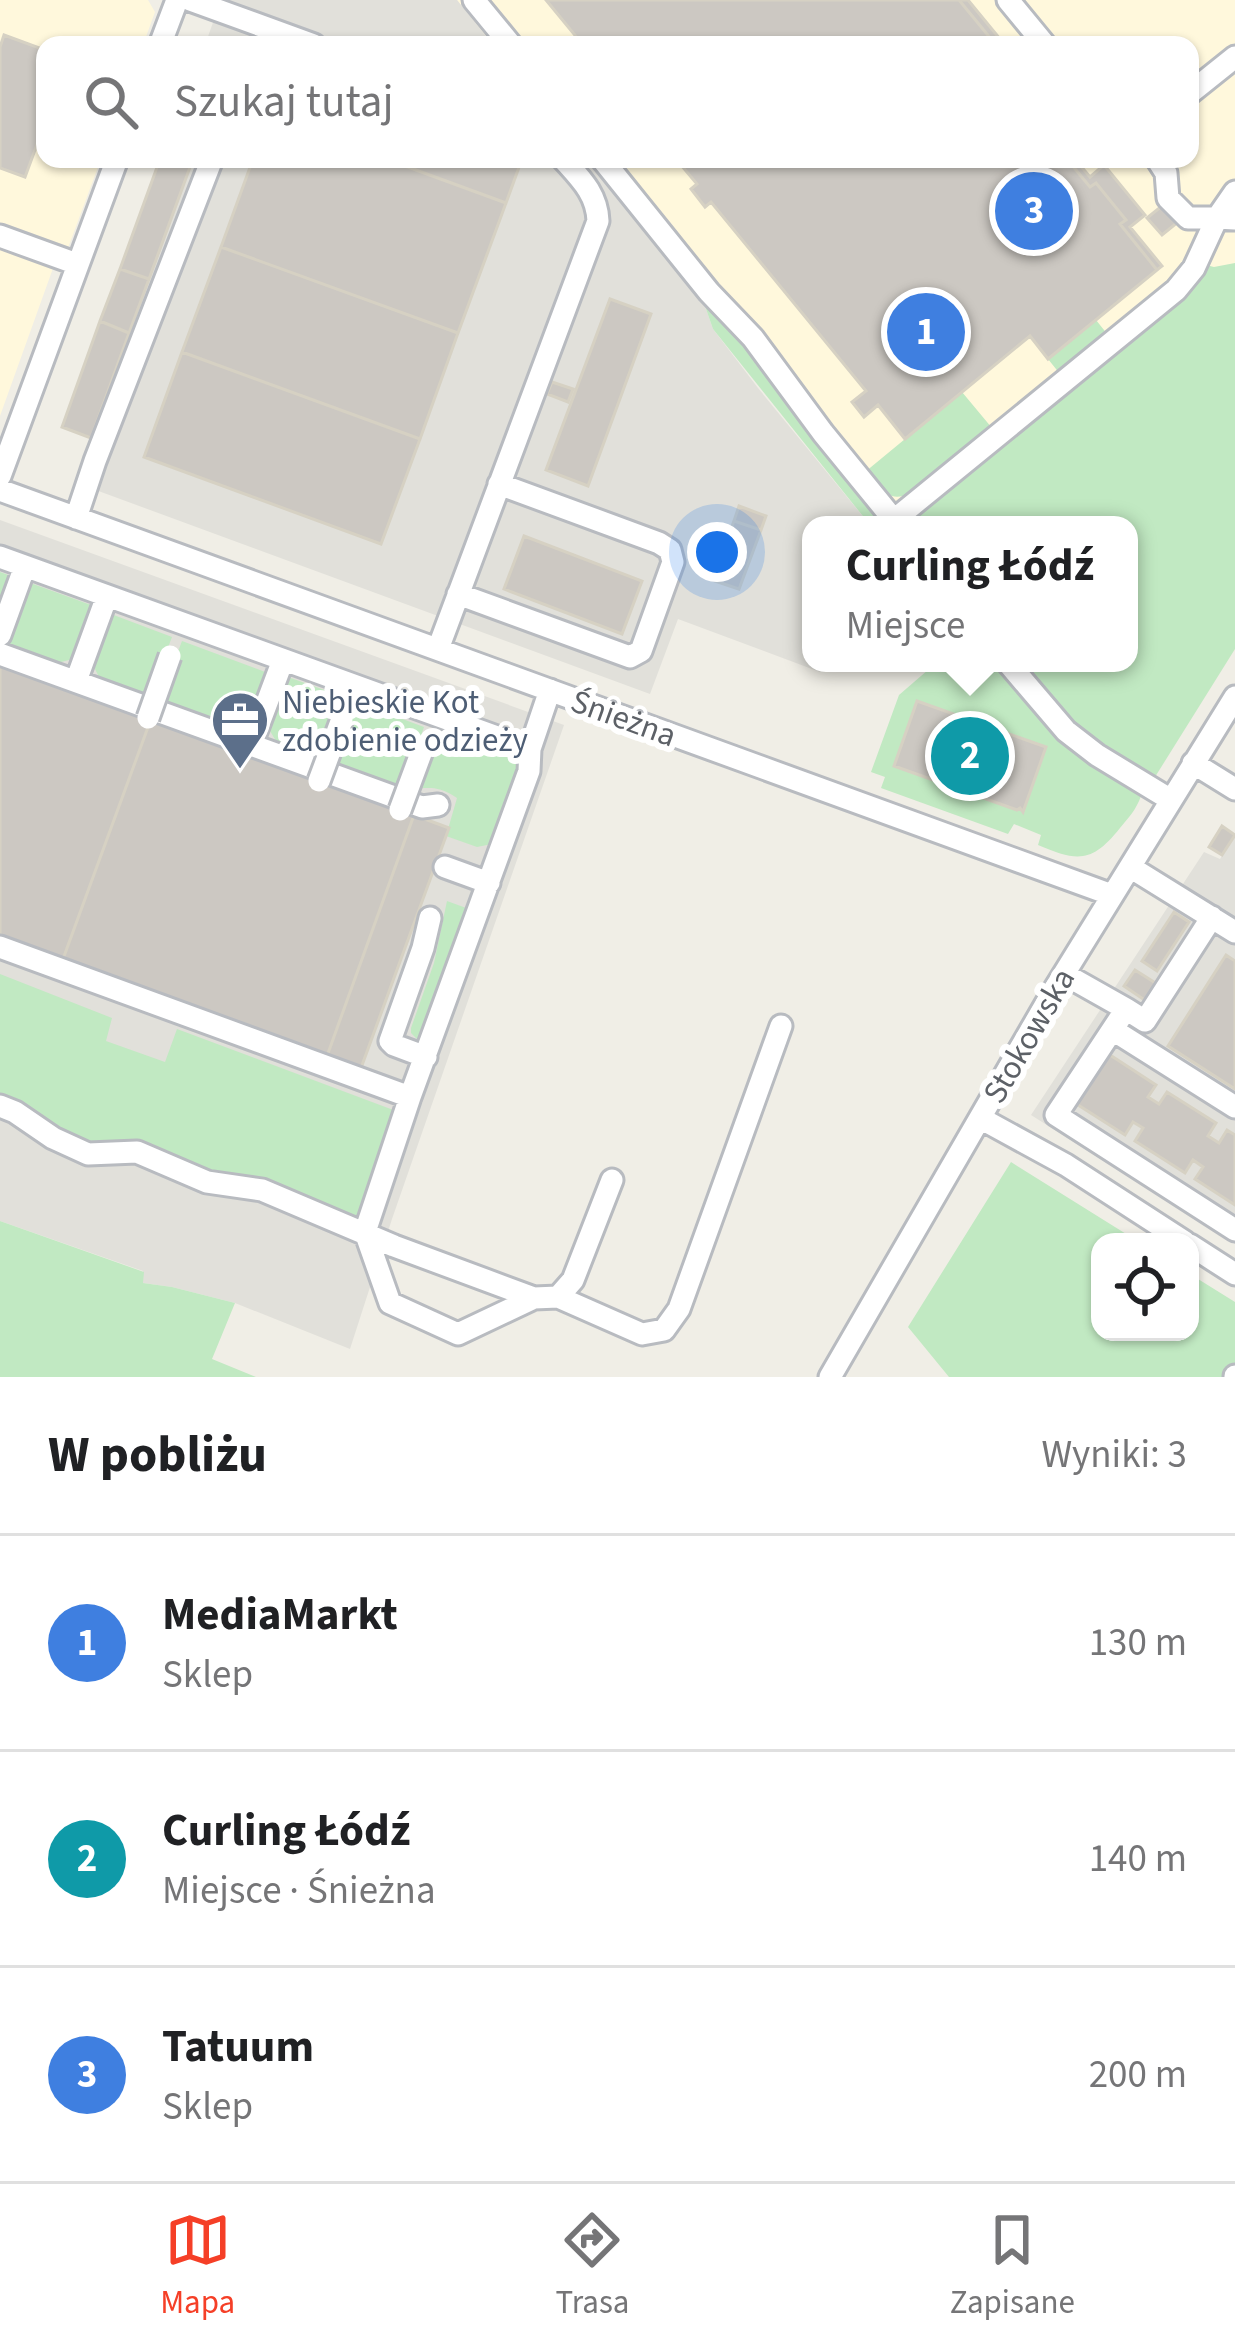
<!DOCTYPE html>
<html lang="pl">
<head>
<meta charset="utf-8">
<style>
	body { margin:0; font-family:"Source Sans 3",sans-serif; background:#f2f2f2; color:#202124 }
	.controls { position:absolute; right:36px; bottom:36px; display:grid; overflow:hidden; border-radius:24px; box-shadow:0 3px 9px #0004 }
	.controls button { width:108px; height:108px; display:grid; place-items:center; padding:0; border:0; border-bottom:3px solid #e0e0e0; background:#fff; color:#202124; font:60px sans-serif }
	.you { position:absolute; left:717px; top:552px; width:42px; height:42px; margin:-30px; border:9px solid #fff; border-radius:50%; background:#1a73e8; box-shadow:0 0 0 18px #1a73e833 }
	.badge { display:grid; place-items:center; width:78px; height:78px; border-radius:50%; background:#f53f27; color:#fff; font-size:39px; font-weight:700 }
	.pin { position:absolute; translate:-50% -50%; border:6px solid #fff; box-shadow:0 3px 12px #0006 }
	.popup { position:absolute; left:802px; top:516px; width:336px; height:156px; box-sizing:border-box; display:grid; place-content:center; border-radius:24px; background:#fff; filter:drop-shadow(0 3px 9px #0005); font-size:39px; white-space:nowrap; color:#757577 }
	.popup b { font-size:45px; color:#202124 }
	.popup::after { content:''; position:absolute; left:50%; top:100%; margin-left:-24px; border:24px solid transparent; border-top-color:#fff }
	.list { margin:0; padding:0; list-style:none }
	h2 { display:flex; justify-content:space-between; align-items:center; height:156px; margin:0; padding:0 48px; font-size:51px }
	h2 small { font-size:39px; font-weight:400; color:#757577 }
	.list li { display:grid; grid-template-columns:78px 1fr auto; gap:36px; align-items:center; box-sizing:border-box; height:216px; padding:0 48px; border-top:3px solid #e0e0e0 }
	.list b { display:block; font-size:45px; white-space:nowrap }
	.list p { margin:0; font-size:39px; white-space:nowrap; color:#757577 }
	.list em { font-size:39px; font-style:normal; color:#757577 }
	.icon { flex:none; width:66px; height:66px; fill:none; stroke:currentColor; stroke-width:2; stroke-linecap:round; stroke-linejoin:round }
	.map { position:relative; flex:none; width:1235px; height:1377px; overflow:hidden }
	.search { position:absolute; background:#fff; box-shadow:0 3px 9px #0004; left:36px; right:36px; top:36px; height:132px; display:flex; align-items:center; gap:30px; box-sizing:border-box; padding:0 42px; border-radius:24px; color:#757577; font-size:45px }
	.sheet { height:804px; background:#fff }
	nav { display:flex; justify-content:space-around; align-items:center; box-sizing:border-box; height:168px; border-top:3px solid #e0e0e0; background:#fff; font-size:33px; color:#757577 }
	nav a { display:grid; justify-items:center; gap:6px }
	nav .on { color:#f53f27 }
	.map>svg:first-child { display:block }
	.commercial { fill:#fff8dc }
	.industrial { fill:#e1e0da }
	.green { fill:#c1e9c2 }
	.building { fill:#ccc8c2; stroke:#d6d1c3; stroke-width:3 }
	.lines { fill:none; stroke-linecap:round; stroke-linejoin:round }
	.minor-casing { stroke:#b8bbc0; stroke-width:27 }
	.minor { stroke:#fff; stroke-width:21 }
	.minor-bridge-casing { stroke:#b8bbc0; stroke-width:27; stroke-linecap:butt }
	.minor-bridge { stroke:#fff; stroke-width:21 }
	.labels { text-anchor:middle; stroke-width:12; stroke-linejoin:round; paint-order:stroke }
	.service-label { font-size:33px; fill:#4e5e75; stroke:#fff; text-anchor:start }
	.street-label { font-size:33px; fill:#5d6167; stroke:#fff }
</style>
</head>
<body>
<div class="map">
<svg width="1235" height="1377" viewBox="0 0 1235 1377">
	<rect width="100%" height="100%" fill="#f0eee6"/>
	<path class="commercial" d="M 0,0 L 148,0 L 155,12 L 143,45 L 45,45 L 45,159 L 101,159 L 68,248 L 61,246 L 0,416 Z
		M 457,0 L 1235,0 L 1235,635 L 1133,799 L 992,663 L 1129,663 L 1129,525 L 881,525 L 588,159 L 1190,159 L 1190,45 L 493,45 Z"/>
	<path class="industrial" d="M 221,0 L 457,0 L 493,45 L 205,45 Z
		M 160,159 L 588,159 L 705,306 L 713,329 L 758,388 L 870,525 L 811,525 L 811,663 L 828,663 L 820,672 L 678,619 L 650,694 L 74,482 L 91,438 L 62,427 Z
		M 0,520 L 564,725 L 392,1219 L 350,1349 L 235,1303 L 172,1287 L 143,1283 L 143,1271 L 0,1221 Z
		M 1235,836 L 1235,1244 L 1031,1115 L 1204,852 L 1220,859 Z"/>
	<path class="green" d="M 588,159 L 592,159 L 740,335 L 887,525 L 870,525 L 713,329 L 705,306 Z
		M 1235,263 L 1235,649 L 1155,777 L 1151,777 L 1078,730 L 1019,663 L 1129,663 L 1129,525 L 913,525 L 914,516 L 1206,265 L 1214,267 Z
		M 1096,320 L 1108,335 L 1060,374 L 1048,359 Z
		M 962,392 L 992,428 L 911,493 C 888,504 879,488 865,472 Z
		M 0,572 L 91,605 L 92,614 L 73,659 L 57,663 L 0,642 Z
		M 111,614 L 172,637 L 158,674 L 168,678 L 182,641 L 268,673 C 260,695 257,727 230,726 L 99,677 L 92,663 Z
		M 936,663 L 998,663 L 1039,714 L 1138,792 L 1141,796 C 1136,810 1129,817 1120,828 C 1092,863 1078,862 1038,845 L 1041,835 L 1014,824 L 1008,834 L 881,788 L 885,777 L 871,772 L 899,695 Z
		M 288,677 L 344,697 L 330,735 L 340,739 L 354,701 L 424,727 L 411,765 L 421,768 L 436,731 L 515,760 L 521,770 L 492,844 L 477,847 L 446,836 L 457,798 C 432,782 427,791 400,788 L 276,741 L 267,726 L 282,682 Z
		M 447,901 L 469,909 L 423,1038 L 418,1040 L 411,1033 L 411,1028 L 434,963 Z
		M 0,974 L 112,1018 L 106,1041 L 165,1062 L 177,1029 L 396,1111 L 355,1220 L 88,1146 L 0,1098 Z
		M 1011,1162 L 1139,1242 L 1100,1242 L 1100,1332 L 1190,1332 L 1190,1274 L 1235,1302 L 1235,1367 L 1229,1377 L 949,1377 L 908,1327 Z
		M 0,1221 L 144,1272 L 143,1283 L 172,1287 L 235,1303 L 212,1359 L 256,1377 L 0,1377 Z"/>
	<path class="building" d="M 546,0 L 959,0 L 996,45 L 583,45 Z
		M 959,0 L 968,0 L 1005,45 L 996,45 Z
		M 4,35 L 45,50 L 45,123 L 25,177 L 0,168 L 0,47 Z
		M 160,159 L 193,159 L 149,279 L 120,269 Z
		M 253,159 L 386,159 L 506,203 L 458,333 L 221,247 Z
		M 386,159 L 522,159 L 506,203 Z
		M 676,159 L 1067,159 L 1090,187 L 1096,183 L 1126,220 L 1120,224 L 1157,270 L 1048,359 L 1030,336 L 905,439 L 878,405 L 864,417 L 852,402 L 866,391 L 711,202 L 705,207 L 691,189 L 697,184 Z
		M 1067,159 L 1075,159 L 1090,177 L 1104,165 L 1145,215 L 1130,227 L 1162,266 L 1157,270 L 1120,224 L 1126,220 L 1096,183 L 1090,187 Z
		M 1163,205 L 1178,222 L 1162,235 L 1147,218 Z
		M 221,247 L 458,333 L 420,439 L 182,352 Z
		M 120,269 L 149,279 L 129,333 L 100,321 Z
		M 610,299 L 651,314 L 588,486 L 546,470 Z
		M 100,321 L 129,333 L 91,438 L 62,427 Z
		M 182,352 L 420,439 L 381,544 L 144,457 Z
		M 552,382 L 573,389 L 568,402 L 547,394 Z
		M 739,506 L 766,516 L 761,530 L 734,521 Z
		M 734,521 L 761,530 L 739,589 L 712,580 Z
		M 524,536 L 642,581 L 622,634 L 504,589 Z
		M 0,664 L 151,719 L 63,959 L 0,936 Z
		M 917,701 L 1046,747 L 1023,812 L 1020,808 L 1017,810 L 894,766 Z
		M 151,719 L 414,815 L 327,1056 L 63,959 Z
		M 414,815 L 449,828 L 361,1068 L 327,1056 Z
		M 1222,826 L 1235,835 L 1222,855 L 1209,847 Z
		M 1174,912 L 1189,922 L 1157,971 L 1142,961 Z
		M 1226,955 L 1235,961 L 1235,1089 L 1168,1046 Z
		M 1135,970 L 1157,984 L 1146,1001 L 1124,986 Z
		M 1107,1053 L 1156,1085 L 1148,1097 L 1159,1104 L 1167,1092 L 1216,1123 L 1208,1136 L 1219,1143 L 1227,1130 L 1235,1135 L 1235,1205 L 1195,1179 L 1203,1167 L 1193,1160 L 1185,1173 L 1135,1141 L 1143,1128 L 1133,1122 L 1125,1135 L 1075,1103 Z"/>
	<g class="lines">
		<g class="minor-casing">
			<path id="minor" d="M 190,0 L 314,45
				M 474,0 L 511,45
				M 1008,0 L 1045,45
				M 160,45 L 177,0
				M 1190,93 L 1235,57
				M 602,159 L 709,292 L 753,338 L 823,433 L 898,525
				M 1157,159 L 1166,173 L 1168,198 L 1188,218 L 1217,218 L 1235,192
				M 0,236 L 77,264
				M 0,476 L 117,159
				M 0,490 L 1112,895
				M 76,518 L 95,461 L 212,159
				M 894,520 L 1176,290 L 1194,268 L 1217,218 L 1235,219
				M 0,557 L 530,749
				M 458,594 L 630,657 L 641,651 L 673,562 L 670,550 L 659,543 L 499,484
				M 0,635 L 25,566
				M 438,649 L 598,221 C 597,194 581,179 563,159
				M 0,654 L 422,807 L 438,805
				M 1008,663 L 1066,731 L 1097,755 L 1171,800
				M 76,681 L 107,596
				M 251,745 L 283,660
				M 1193,763 L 1235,789
				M 445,867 L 489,883
				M 1130,867 L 1235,932
				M 0,947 L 410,1097
				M 1064,974 L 1126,1009 L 1056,1115 L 1235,1230
				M 1126,1009 L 1145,1021 L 1212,917
				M 1113,1030 L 1235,1107
				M 426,1057 L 394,1045 L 390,1041 L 423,948 L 430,918
				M 0,1106 L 15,1112 L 53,1138 L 88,1154 L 137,1152 L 207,1182 L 262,1190 L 394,1246 L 534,1298 L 558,1297 L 573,1280 L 612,1180
				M 980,1118 L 1066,1165 L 1185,1242
				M 1190,1245 L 1235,1274
				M 558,1297 L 642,1334 L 664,1330 L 679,1309 L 781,1026
				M 534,1298 L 458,1334 L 390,1303 L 365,1232 L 410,1097 L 529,771 L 530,749 L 550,690
				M 830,1377 L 1054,990 L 1235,697
				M 1235,1377 L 1235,1376"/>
		</g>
		<use href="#minor" class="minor"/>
		<g class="minor-bridge-casing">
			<path id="minor-bridge" d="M 148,718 L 170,656
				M 319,781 L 342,719
				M 400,810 L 423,748"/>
		</g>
		<use href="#minor-bridge" class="minor-bridge"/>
	</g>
	<defs>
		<g id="office-pin" transform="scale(3)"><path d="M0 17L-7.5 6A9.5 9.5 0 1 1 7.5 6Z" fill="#5c6f8a" stroke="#fff"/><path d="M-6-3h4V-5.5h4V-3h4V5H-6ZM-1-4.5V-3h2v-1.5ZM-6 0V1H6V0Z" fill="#fff"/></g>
	</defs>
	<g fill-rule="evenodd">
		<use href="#office-pin" x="240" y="720"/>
	</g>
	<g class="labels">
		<g class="service-label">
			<text x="282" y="713">Niebieskie Kot<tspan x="282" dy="38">zdobienie odzieży</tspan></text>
		</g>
		<g class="street-label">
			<text transform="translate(624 717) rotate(20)" y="12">Śnieżna</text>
			<text transform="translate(1028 1035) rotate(-60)" y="12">Stokowska</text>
		</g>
	</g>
</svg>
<div class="controls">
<button><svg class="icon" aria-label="locate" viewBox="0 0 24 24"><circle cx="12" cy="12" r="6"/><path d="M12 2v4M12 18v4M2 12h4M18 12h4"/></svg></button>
</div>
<div class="you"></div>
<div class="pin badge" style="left:926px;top:332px;background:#3f7fe0">1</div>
<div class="pin badge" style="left:970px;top:756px;background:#0f9aa8">2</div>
<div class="popup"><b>Curling Łódź</b>Miejsce</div>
<div class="pin badge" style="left:1034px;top:211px;background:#3f7fe0">3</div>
<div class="search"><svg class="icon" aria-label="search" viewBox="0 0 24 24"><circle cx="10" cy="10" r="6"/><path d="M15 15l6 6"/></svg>Szukaj tutaj</div>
</div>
<section class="sheet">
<h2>W pobliżu<small>Wyniki: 3</small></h2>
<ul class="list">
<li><span class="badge" style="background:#3f7fe0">1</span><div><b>MediaMarkt</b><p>Sklep</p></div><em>130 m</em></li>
<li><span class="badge" style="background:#0f9aa8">2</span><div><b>Curling Łódź</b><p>Miejsce · Śnieżna</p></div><em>140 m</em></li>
<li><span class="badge" style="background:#3f7fe0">3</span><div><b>Tatuum</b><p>Sklep</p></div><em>200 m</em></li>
</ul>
</section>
<nav>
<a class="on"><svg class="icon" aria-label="map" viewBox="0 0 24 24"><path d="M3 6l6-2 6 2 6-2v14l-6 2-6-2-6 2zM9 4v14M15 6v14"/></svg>Mapa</a>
<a><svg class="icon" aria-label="directions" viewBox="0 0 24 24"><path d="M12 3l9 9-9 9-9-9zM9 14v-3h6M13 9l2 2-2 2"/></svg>Trasa</a>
<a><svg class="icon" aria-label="saved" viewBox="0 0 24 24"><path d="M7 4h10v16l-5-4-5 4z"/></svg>Zapisane</a>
</nav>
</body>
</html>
